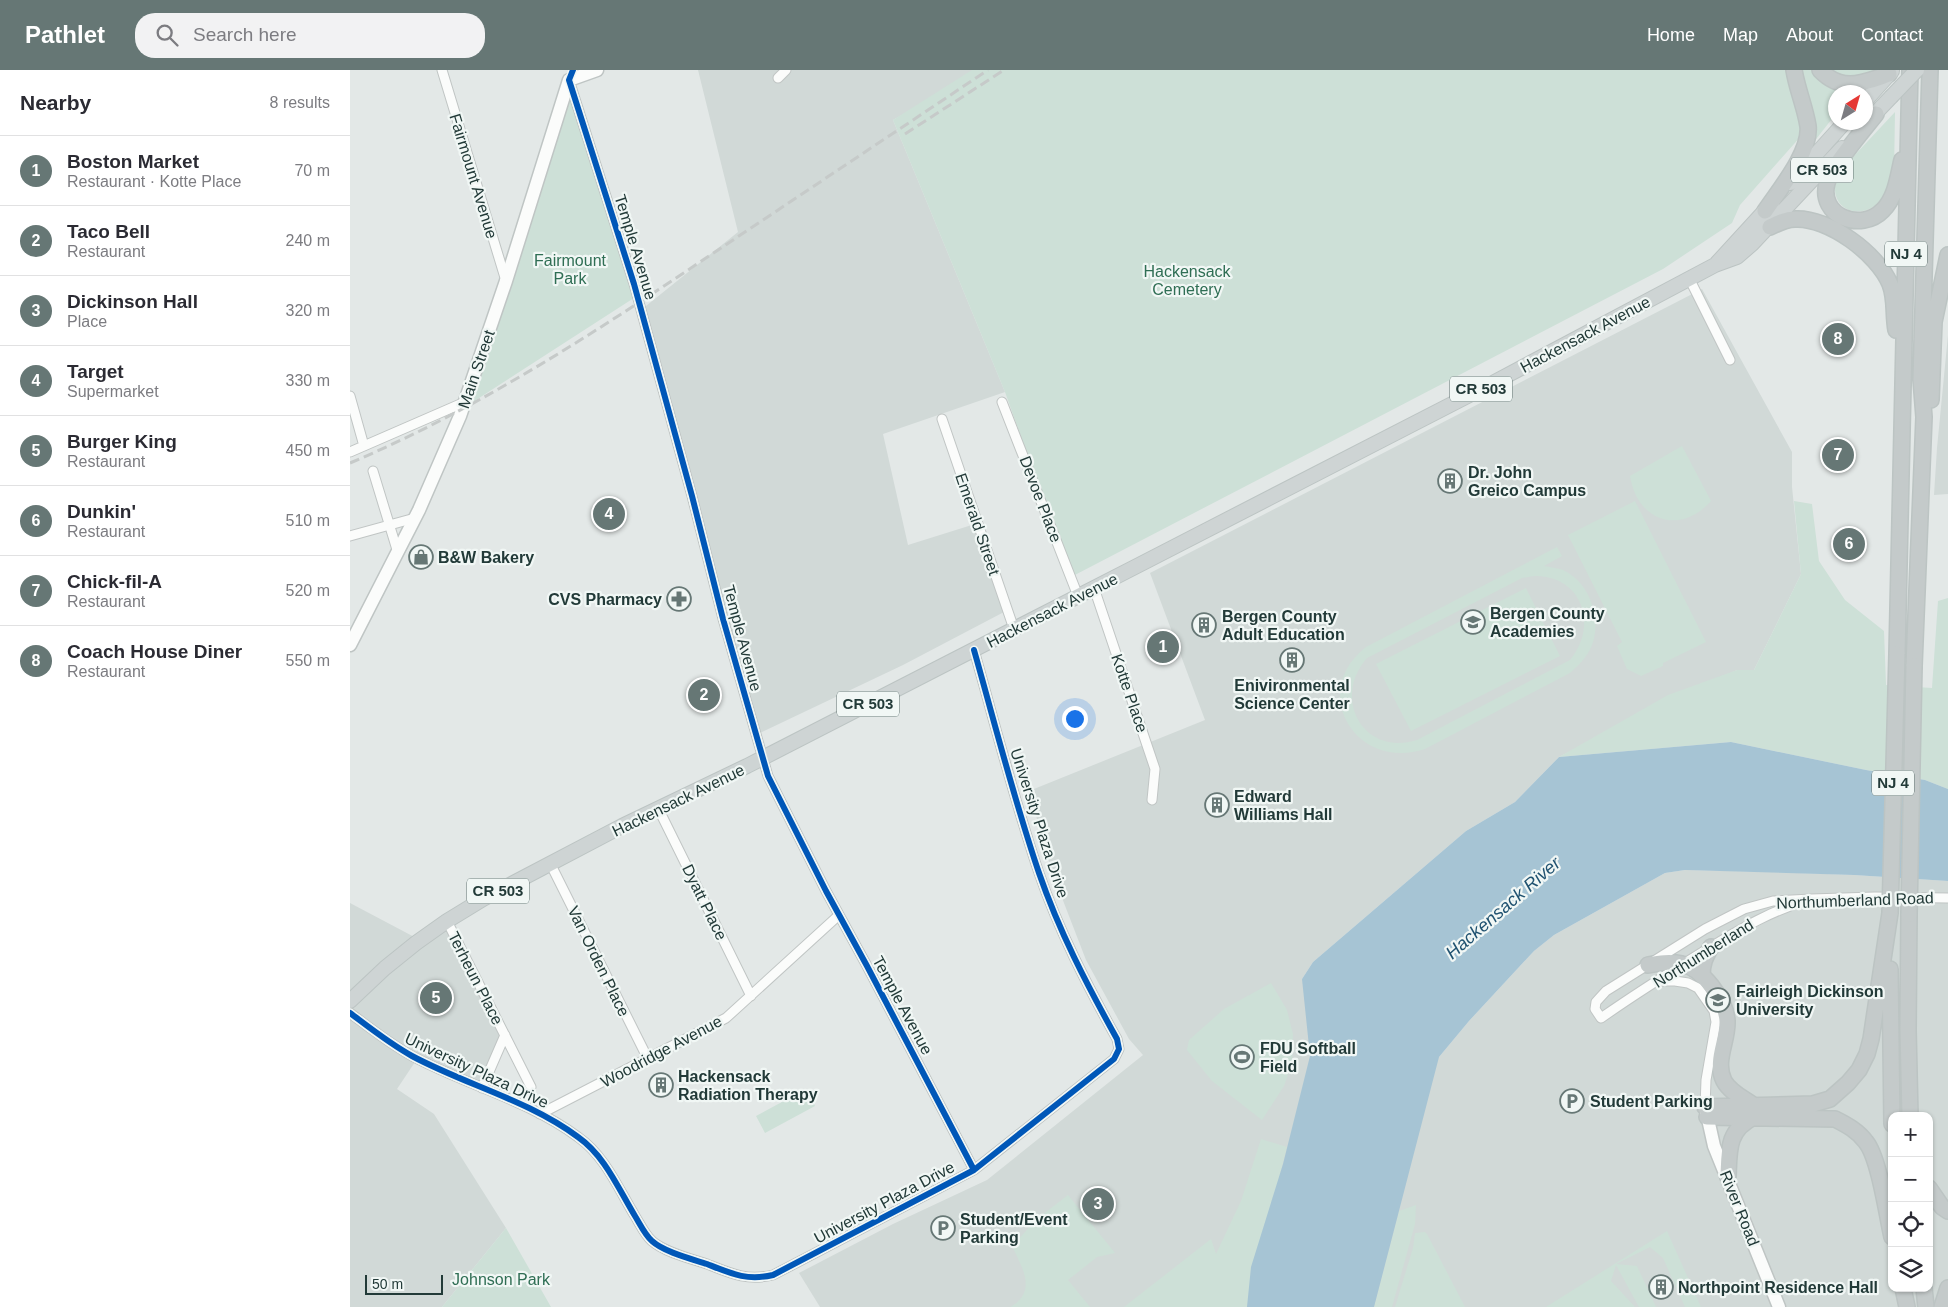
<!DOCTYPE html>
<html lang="en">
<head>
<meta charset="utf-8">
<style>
	body { margin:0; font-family:Arial,sans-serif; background:#f2f2f3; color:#2b2b33 }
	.controls { position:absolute; right:15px; bottom:15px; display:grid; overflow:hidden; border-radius:10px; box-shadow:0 1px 4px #0004 }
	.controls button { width:45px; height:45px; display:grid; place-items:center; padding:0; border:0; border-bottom:1px solid #e1e1e2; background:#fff; color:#2b2b33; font:25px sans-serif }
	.compass { position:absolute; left:1478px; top:15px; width:45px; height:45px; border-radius:50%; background:#fff; box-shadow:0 1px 4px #0004; rotate:37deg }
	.scale { position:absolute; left:15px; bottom:12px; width:78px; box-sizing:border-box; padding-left:5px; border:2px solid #223a38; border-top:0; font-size:14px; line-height:18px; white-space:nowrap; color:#223a38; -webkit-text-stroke:4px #f1f7f5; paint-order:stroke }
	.you { position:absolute; left:724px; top:648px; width:18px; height:18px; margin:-12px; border:4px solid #fff; border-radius:50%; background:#1a73e8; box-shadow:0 0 0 8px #1a73e833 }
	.badge { display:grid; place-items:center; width:32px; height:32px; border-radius:50%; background:#667775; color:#fff; font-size:16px; font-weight:700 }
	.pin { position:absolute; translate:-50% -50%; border:2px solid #fff; box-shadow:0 1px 5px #0006 }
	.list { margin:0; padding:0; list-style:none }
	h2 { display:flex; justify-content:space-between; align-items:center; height:65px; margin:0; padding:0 20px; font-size:21px }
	h2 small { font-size:16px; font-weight:400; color:#7c7c81 }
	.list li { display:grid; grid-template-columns:32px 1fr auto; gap:15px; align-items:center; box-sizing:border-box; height:70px; padding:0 20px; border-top:1px solid #e1e1e2 }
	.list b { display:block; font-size:19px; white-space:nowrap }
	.list p { margin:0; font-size:16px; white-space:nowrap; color:#7c7c81 }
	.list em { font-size:16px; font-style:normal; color:#7c7c81 }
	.icon { flex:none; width:28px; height:28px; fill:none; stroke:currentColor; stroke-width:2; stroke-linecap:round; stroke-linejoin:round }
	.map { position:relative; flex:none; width:1598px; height:1237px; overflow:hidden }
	header { display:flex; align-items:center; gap:30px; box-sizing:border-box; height:70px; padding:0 25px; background:#667775; color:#fff }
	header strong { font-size:24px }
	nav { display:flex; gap:28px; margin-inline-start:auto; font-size:18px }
	.search { width:350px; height:45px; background:#f2f2f3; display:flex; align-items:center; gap:12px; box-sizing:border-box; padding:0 18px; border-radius:20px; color:#7c7c81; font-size:19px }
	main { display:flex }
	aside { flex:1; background:#fff }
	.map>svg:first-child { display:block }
	.built { fill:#d1d9d7; fill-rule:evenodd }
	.green { fill:#cde0d7; fill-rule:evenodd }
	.water { fill:#a6c4d4 }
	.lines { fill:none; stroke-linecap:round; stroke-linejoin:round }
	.minor-casing { stroke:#c0c5c4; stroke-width:11 }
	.secondary-casing { stroke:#bfc5c4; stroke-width:15 }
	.primary-casing { stroke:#bcc4c3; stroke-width:16 }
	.trunk-casing { stroke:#bcc4c3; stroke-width:18 }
	.minor { stroke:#fbfcfb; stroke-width:9 }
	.secondary { stroke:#fbfcfb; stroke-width:12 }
	.primary { stroke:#ced4d4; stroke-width:14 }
	.trunk { stroke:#c4caca; stroke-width:15 }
	.rail { stroke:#c6cac9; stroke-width:3; stroke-dasharray:10 5; stroke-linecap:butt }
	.primary-bridge-casing { stroke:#bcc4c3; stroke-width:16; stroke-linecap:butt }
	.trunk-bridge-casing { stroke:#bcc4c3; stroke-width:18; stroke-linecap:butt }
	.primary-bridge { stroke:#ced4d4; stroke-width:14 }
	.trunk-bridge { stroke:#c4caca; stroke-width:15 }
	.cycleway-casing { stroke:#f1f7f5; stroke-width:9 }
	.cycleway { stroke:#0057b8; stroke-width:6 }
	.labels { text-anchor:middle; stroke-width:4.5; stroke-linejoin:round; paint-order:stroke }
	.shield { fill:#f1f7f5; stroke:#607371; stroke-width:1 }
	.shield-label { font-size:15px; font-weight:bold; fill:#223a38 }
	.street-label { font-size:16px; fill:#223a38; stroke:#f1f7f5 }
	.park-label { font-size:16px; fill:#2f6e54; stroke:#f1f7f5 }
	.poi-label { font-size:16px; font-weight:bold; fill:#223a38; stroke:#f1f7f5; text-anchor:start }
	.water-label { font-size:18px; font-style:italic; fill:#215371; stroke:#f1f7f5 }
</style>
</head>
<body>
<header>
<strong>Pathlet</strong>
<div class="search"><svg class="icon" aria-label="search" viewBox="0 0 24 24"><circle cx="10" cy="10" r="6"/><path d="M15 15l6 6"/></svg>Search here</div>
<nav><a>Home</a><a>Map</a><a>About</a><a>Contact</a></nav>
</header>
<main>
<aside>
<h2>Nearby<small>8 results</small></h2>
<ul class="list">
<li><span class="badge">1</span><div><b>Boston Market</b><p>Restaurant · Kotte Place</p></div><em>70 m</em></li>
<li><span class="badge">2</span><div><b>Taco Bell</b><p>Restaurant</p></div><em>240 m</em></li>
<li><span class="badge">3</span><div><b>Dickinson Hall</b><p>Place</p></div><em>320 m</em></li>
<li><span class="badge">4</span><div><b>Target</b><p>Supermarket</p></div><em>330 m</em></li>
<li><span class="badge">5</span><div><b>Burger King</b><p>Restaurant</p></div><em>450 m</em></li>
<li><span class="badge">6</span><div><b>Dunkin'</b><p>Restaurant</p></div><em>510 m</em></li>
<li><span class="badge">7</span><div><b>Chick-fil-A</b><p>Restaurant</p></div><em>520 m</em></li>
<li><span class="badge">8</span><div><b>Coach House Diner</b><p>Restaurant</p></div><em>550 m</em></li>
</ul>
</aside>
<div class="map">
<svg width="1598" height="1237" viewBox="0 0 1598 1237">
	<rect width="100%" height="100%" fill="#e3e8e7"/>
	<path class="built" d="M 348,0 L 634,0 L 543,50 L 655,322 L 533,364 L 558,475 L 625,454 L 654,542 L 553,595 L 410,663 L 291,240 L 388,162 Z
		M 1352,219 L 1442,382 L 1442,417 L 1451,504 L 1404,600 L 1387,600 L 1209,687 L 1165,732 L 1116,761 L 963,892 L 952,909 L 1089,987 L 1119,951 L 1184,881 L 1204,865 L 1315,803 L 1335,800 L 1423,802 L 1504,805 L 1598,811 L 1598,1237 L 470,1237 L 449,1203 L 543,1154 L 637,1110 L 793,985 L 779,969 L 736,890 L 702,802 L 679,721 L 855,650 L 800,503 ZM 1542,1046 L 1579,1046 L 1579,1218 L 1542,1218 Z
		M 1598,265 L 1598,424 L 1584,425 L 1587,378 Z
		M 0,833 L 70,870 L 97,851 L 155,965 L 132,1018 L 67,989 L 47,1019 L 84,1044 L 156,1158 L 92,1237 L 0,1237 Z"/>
	<path class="green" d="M 622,0 L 1437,0 L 1452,65 L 1390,135 L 1382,153 L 1313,199 L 721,507 L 655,322 L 543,50 Z
		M 1452,0 L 1461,0 L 1477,17 L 1492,22 L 1486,22 L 1485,45 L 1463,73 L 1461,72 L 1465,52 Z
		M 1481,0 L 1525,0 C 1508,11 1497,11 1481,0 Z
		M 219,10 L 287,226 L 112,339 Z
		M 1545,42 L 1544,103 L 1532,134 L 1529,133 C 1503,154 1474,133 1489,102 Z
		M 1332,376 L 1361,431 C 1330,466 1287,451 1280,406 Z
		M 1285,431 L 1356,572 L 1313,593 L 1313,596 L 1291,606 L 1277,599 L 1267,576 L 1272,572 L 1218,465 Z
		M 1444,431 L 1462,434 L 1469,491 L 1495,530 L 1534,561 L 1536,615 L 1582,618 L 1588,531 L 1598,528 L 1598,719 L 1575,710 L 1516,700 L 1381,672 L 1209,687 L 1318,625 L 1387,600 L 1404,600 L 1451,504 Z
		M 1207,477 L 1212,486 L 1194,496 C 1200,497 1207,498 1213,500 C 1239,512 1251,546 1243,572 C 1239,585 1230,594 1220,603 L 1075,679 C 1006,702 958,622 1016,577 ZM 1184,506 C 1232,505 1249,555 1220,590 L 1067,670 C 1014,687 981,629 1017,588 L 1172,508 Z
		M 1176,518 L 1210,586 L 1061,661 L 1026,594 Z
		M 921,913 L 937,940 L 943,964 L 942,993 L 934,1016 L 912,1050 L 862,1011 L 837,980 L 839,970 L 874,939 Z
		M 456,1019 L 465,1036 L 415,1063 L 406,1046 Z
		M 911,1069 L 937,1077 L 897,1237 L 774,1237 L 861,1169 L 866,1184 L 891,1131 Z
		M 718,1125 L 765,1183 L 747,1187 L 718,1210 L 740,1237 L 660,1237 C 688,1222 672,1197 662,1176 L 687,1149 Z
		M 1066,1135 L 1065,1154 L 1042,1237 L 1024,1237 L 1049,1141 Z
		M 156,1158 L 201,1237 L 92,1237 Z
		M 1317,1161 L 1351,1237 L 1335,1237 L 1313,1188 L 1300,1177 L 1266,1194 L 1287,1196 L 1306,1237 L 1289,1237 L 1266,1195 L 1261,1211 L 1285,1237 L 1196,1237 Z
		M 1075,1162 L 1077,1164 L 1115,1237 L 1045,1237 L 1063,1178 L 1065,1163 Z"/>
	<path class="water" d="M 1381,672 L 1516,700 L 1575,710 L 1598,719 L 1598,811 L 1504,805 L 1335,800 L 1315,803 L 1204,865 L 1184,881 L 1119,951 L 1089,987 L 1024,1237 L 897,1237 L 901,1197 L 933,1094 L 960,986 L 952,909 L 963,892 L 1116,761 L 1165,732 L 1209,687 Z"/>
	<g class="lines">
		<g class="minor-casing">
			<path id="minor" d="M 92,0 L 156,211
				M 428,8 L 436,0
				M 219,10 L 284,214 L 342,426 L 373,549 L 418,706 L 476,821 L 517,896 L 624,1100
				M 1340,210 L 1380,290
				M 0,326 L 14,376
				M 652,332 L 728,526
				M 592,349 L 664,559
				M 0,382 L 115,332
				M 23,401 L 48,483
				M 0,466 L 65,448
				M 744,518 L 805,699 L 802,730
				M 308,738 L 401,926
				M 200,793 L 298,989
				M 1461,829 C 1417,842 1389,860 1351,883 C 1317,904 1284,925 1251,948 L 1245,939 L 1246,932 L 1256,921 L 1355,859 L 1394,839 L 1423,831 L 1461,829 L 1525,827 L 1598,828
				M 97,851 L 181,1017
				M 1307,911 L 1325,911 L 1338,913 L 1348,918 L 1364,941 L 1366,952 L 1356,1010 L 1355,1037
				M 0,943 C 20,958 40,974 62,986 C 116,1015 178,1030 228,1067 C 255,1086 268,1118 285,1146 C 290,1154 295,1165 302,1171 C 314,1182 342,1189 357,1194 C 382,1204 397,1211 423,1205 L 624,1100 L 764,989 L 769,979 L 767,969 C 737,915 709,861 689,803 C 664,730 645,654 624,580
				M 132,1018 L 155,965
				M 190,1044 L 376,948 L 489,845"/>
		</g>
		<g class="secondary-casing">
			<path id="secondary" d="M 0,575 L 69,440 L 110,346 L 156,211 L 219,10 L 247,0
				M 1356,1040 L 1364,1076 L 1429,1237"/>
		</g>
		<g class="primary-casing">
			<path id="primary" d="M 1516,30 L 1542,1
				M 1517,52 L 1541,27
				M 1440,113 L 1495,52
				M 1367,193 L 1422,133
				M 0,931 L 35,898 L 66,873 L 97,851 L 133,829 L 272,756 L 397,696 L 785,497 L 1139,315 L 1365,195 L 1387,187 L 1402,174 L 1492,78"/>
		</g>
		<g class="trunk-casing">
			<path id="trunk" d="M 1470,0 C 1492,23 1513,13 1539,4
				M 1526,44 C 1515,58 1480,99 1477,113 C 1468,146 1511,163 1533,140 C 1546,127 1548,106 1552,90
				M 1415,141 C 1429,120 1461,82 1458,56 C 1455,37 1447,19 1444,0
				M 1420,157 C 1428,153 1436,149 1445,149 C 1478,147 1528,184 1540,214 C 1546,229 1543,244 1546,260
				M 1581,330 L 1584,252 L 1598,185
				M 1547,584 L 1560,0
				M 1564,596 L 1574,347 L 1571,309 L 1580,0
				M 1559,844 L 1558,960 L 1560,1046
				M 1298,895 C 1309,893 1320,891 1332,894 C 1352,898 1376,930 1377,951 C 1378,971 1364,991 1374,1011 C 1380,1022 1393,1028 1403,1035
				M 1540,899 L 1542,1054
				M 1352,906 C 1352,894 1355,887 1361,877
				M 1355,1037 L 1463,1034 L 1480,1029 L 1498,1013 L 1509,1000 L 1517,984 L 1521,969 L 1540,843
				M 1357,1047 L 1485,1049 C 1497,1055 1508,1061 1516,1072 C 1529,1088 1537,1145 1542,1167
				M 1378,1107 C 1379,1081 1377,1060 1404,1047
				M 1579,1118 L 1592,1137 L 1598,1141
				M 1553,1218 L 1557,1237
				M 1574,1218 L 1576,1237
				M 1592,1237 L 1598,1218"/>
		</g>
		<use href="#minor" class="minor"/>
		<use href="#secondary" class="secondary"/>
		<use href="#primary" class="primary"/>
		<use href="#trunk" class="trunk"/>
		<path class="rail" d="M 555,64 L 654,0
			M 0,393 C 128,339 244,263 359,186 C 452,124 545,62 638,0"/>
		<g class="primary-bridge-casing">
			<path id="primary-bridge" d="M 1541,27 L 1567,0"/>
		</g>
		<g class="trunk-bridge-casing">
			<path id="trunk-bridge" d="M 1540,843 L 1547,584
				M 1559,844 L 1564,596"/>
		</g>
		<use href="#primary-bridge" class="primary-bridge"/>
		<use href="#trunk-bridge" class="trunk-bridge"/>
		<g class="cycleway-casing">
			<path id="cycleway" d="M 223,0 L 219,10 L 284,214 L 342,426 L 373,549 L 418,706 L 476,821 L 517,896 L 624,1100
				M 0,943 C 20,958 40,974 62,986 C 116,1015 178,1030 228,1067 C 255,1086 268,1118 285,1146 C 290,1154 295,1165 302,1171 C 314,1182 342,1189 357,1194 C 382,1204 397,1211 423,1205 L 624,1100 L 764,989 L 769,979 L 767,969 C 737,915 709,861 689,803 C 664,730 645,654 624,580"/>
		</g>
		<use href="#cycleway" class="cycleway"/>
	</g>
	<defs>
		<g id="building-ring" transform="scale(1.25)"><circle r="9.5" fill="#f1f7f5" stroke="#667775" stroke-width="1.5"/><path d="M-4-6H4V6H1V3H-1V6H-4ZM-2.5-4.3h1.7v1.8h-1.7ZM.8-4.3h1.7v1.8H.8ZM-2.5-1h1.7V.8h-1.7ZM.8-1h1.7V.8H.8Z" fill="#667775"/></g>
		<g id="shop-ring" transform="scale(1.25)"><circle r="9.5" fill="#f1f7f5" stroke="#667775" stroke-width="1.5"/><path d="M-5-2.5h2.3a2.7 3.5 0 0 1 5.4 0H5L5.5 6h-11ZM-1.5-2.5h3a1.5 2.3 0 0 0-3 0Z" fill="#667775"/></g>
		<g id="pharmacy-ring" transform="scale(1.25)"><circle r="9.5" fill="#f1f7f5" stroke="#667775" stroke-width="1.5"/><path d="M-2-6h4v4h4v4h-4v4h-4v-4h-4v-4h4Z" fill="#667775"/></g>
		<g id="school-ring" transform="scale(1.25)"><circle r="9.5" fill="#f1f7f5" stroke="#667775" stroke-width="1.5"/><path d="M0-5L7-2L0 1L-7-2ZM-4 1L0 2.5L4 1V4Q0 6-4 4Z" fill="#667775"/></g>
		<g id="university-ring" transform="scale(1.25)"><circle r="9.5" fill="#f1f7f5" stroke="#667775" stroke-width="1.5"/><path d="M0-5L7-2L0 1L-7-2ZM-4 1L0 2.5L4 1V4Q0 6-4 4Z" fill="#667775"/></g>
		<g id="stadium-ring" transform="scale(1.25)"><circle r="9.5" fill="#f1f7f5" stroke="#667775" stroke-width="1.5"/><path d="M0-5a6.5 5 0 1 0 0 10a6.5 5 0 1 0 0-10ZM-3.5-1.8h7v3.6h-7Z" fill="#667775"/></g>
		<g id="parking-ring" transform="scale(1.25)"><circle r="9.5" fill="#f1f7f5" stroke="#667775" stroke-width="1.5"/><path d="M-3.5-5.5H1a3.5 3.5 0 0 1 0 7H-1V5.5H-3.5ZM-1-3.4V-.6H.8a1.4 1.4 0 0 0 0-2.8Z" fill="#667775"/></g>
	</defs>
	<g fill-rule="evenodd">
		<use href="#building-ring" x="1100" y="411"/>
		<use href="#shop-ring" x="71" y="487"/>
		<use href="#pharmacy-ring" x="329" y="529"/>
		<use href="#school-ring" x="1123" y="552"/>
		<use href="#building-ring" x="854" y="555"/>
		<use href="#building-ring" x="942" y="590"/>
		<use href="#building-ring" x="867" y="735"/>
		<use href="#university-ring" x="1368" y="930"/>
		<use href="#stadium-ring" x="892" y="987"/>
		<use href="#building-ring" x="311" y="1015"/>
		<use href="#parking-ring" x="1222" y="1031"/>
		<use href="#parking-ring" x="593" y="1158"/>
		<use href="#building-ring" x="1311" y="1217"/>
	</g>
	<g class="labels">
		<g class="shield">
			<rect x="1441" y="87.5" width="62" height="25" rx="4"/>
			<rect x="1535" y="171.5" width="42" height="25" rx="4"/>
			<rect x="1100" y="306.5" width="62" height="25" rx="4"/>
			<rect x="487" y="621.5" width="62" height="25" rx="4"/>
			<rect x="1522" y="700.5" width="42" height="25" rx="4"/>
			<rect x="117" y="808.5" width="62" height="25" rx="4"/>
		</g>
		<g class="shield-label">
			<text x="1472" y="105">CR 503</text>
			<text x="1556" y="189">NJ 4</text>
			<text x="1131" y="324">CR 503</text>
			<text x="518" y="639">CR 503</text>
			<text x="1543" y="718">NJ 4</text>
			<text x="148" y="826">CR 503</text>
		</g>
		<g class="street-label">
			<text transform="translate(124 106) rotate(73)" y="6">Fairmount Avenue</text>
			<text transform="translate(286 177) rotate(73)" y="6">Temple Avenue</text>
			<text transform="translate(1235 264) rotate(-28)" y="6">Hackensack Avenue</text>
			<text transform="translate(126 299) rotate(-71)" y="6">Main Street</text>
			<text transform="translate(691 429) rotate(69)" y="6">Devoe Place</text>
			<text transform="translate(628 454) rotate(71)" y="6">Emerald Street</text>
			<text transform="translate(702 540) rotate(-27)" y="6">Hackensack Avenue</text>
			<text transform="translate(393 568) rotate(75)" y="6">Temple Avenue</text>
			<text transform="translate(780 623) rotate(71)" y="6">Kotte Place</text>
			<text transform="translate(328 730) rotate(-26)" y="6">Hackensack Avenue</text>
			<text transform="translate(690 753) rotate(72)" y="6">University Plaza Drive</text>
			<text transform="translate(1505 830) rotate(-2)" y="6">Northumberland Road</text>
			<text transform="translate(355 832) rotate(64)" y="6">Dyatt Place</text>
			<text transform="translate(1353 883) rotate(-32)" y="6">Northumberland</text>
			<text transform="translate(249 891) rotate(64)" y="6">Van Orden Place</text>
			<text transform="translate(126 908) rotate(63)" y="6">Terheun Place</text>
			<text transform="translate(553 935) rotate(62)" y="6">Temple Avenue</text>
			<text transform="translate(311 981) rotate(-28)" y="6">Woodridge Avenue</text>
			<text transform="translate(127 1000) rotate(25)" y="6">University Plaza Drive</text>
			<text transform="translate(534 1132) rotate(-28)" y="6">University Plaza Drive</text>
			<text transform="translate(1390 1138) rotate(68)" y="6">River Road</text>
		</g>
		<g class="park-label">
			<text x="220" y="196">Fairmount<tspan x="220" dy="18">Park</tspan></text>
			<text x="837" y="207">Hackensack<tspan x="837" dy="18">Cemetery</tspan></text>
			<text x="151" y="1215">Johnson Park</text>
		</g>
		<g class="poi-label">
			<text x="1118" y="408">Dr. John<tspan x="1118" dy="18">Greico Campus</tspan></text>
			<text x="88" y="493">B&amp;W Bakery</text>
			<text x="312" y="535" text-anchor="end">CVS Pharmacy</text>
			<text x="1140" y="549">Bergen County<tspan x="1140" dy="18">Academies</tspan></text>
			<text x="872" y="552">Bergen County<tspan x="872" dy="18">Adult Education</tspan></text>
			<text x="942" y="621" text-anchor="middle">Enivironmental<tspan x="942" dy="18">Science Center</tspan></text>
			<text x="884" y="732">Edward<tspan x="884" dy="18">Williams Hall</tspan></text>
			<text x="1386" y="927">Fairleigh Dickinson<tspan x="1386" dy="18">University</tspan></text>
			<text x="910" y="984">FDU Softball<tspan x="910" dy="18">Field</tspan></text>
			<text x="328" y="1012">Hackensack<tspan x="328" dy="18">Radiation Therapy</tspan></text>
			<text x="1240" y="1037">Student Parking</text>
			<text x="610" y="1155">Student/Event<tspan x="610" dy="18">Parking</tspan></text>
			<text x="1328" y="1223">Northpoint Residence Hall</text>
		</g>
		<g class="water-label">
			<text transform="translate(1153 838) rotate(-41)" y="6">Hackensack River</text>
		</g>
	</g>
</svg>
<div class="controls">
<button>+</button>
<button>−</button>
<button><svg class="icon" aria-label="locate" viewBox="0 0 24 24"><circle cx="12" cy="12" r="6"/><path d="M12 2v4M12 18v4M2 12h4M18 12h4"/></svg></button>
<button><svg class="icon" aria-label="layers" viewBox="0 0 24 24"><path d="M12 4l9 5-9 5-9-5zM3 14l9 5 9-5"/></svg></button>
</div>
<svg class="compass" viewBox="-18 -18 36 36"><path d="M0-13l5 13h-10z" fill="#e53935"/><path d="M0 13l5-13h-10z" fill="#7c7c81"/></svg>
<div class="scale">50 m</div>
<div class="you"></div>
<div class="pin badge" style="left:813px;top:577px">1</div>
<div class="pin badge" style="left:354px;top:625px">2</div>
<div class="pin badge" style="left:748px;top:1134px">3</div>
<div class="pin badge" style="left:259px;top:444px">4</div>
<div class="pin badge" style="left:86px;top:928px">5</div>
<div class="pin badge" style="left:1499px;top:474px">6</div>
<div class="pin badge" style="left:1488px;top:385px">7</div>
<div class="pin badge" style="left:1488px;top:269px">8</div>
</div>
</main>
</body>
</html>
